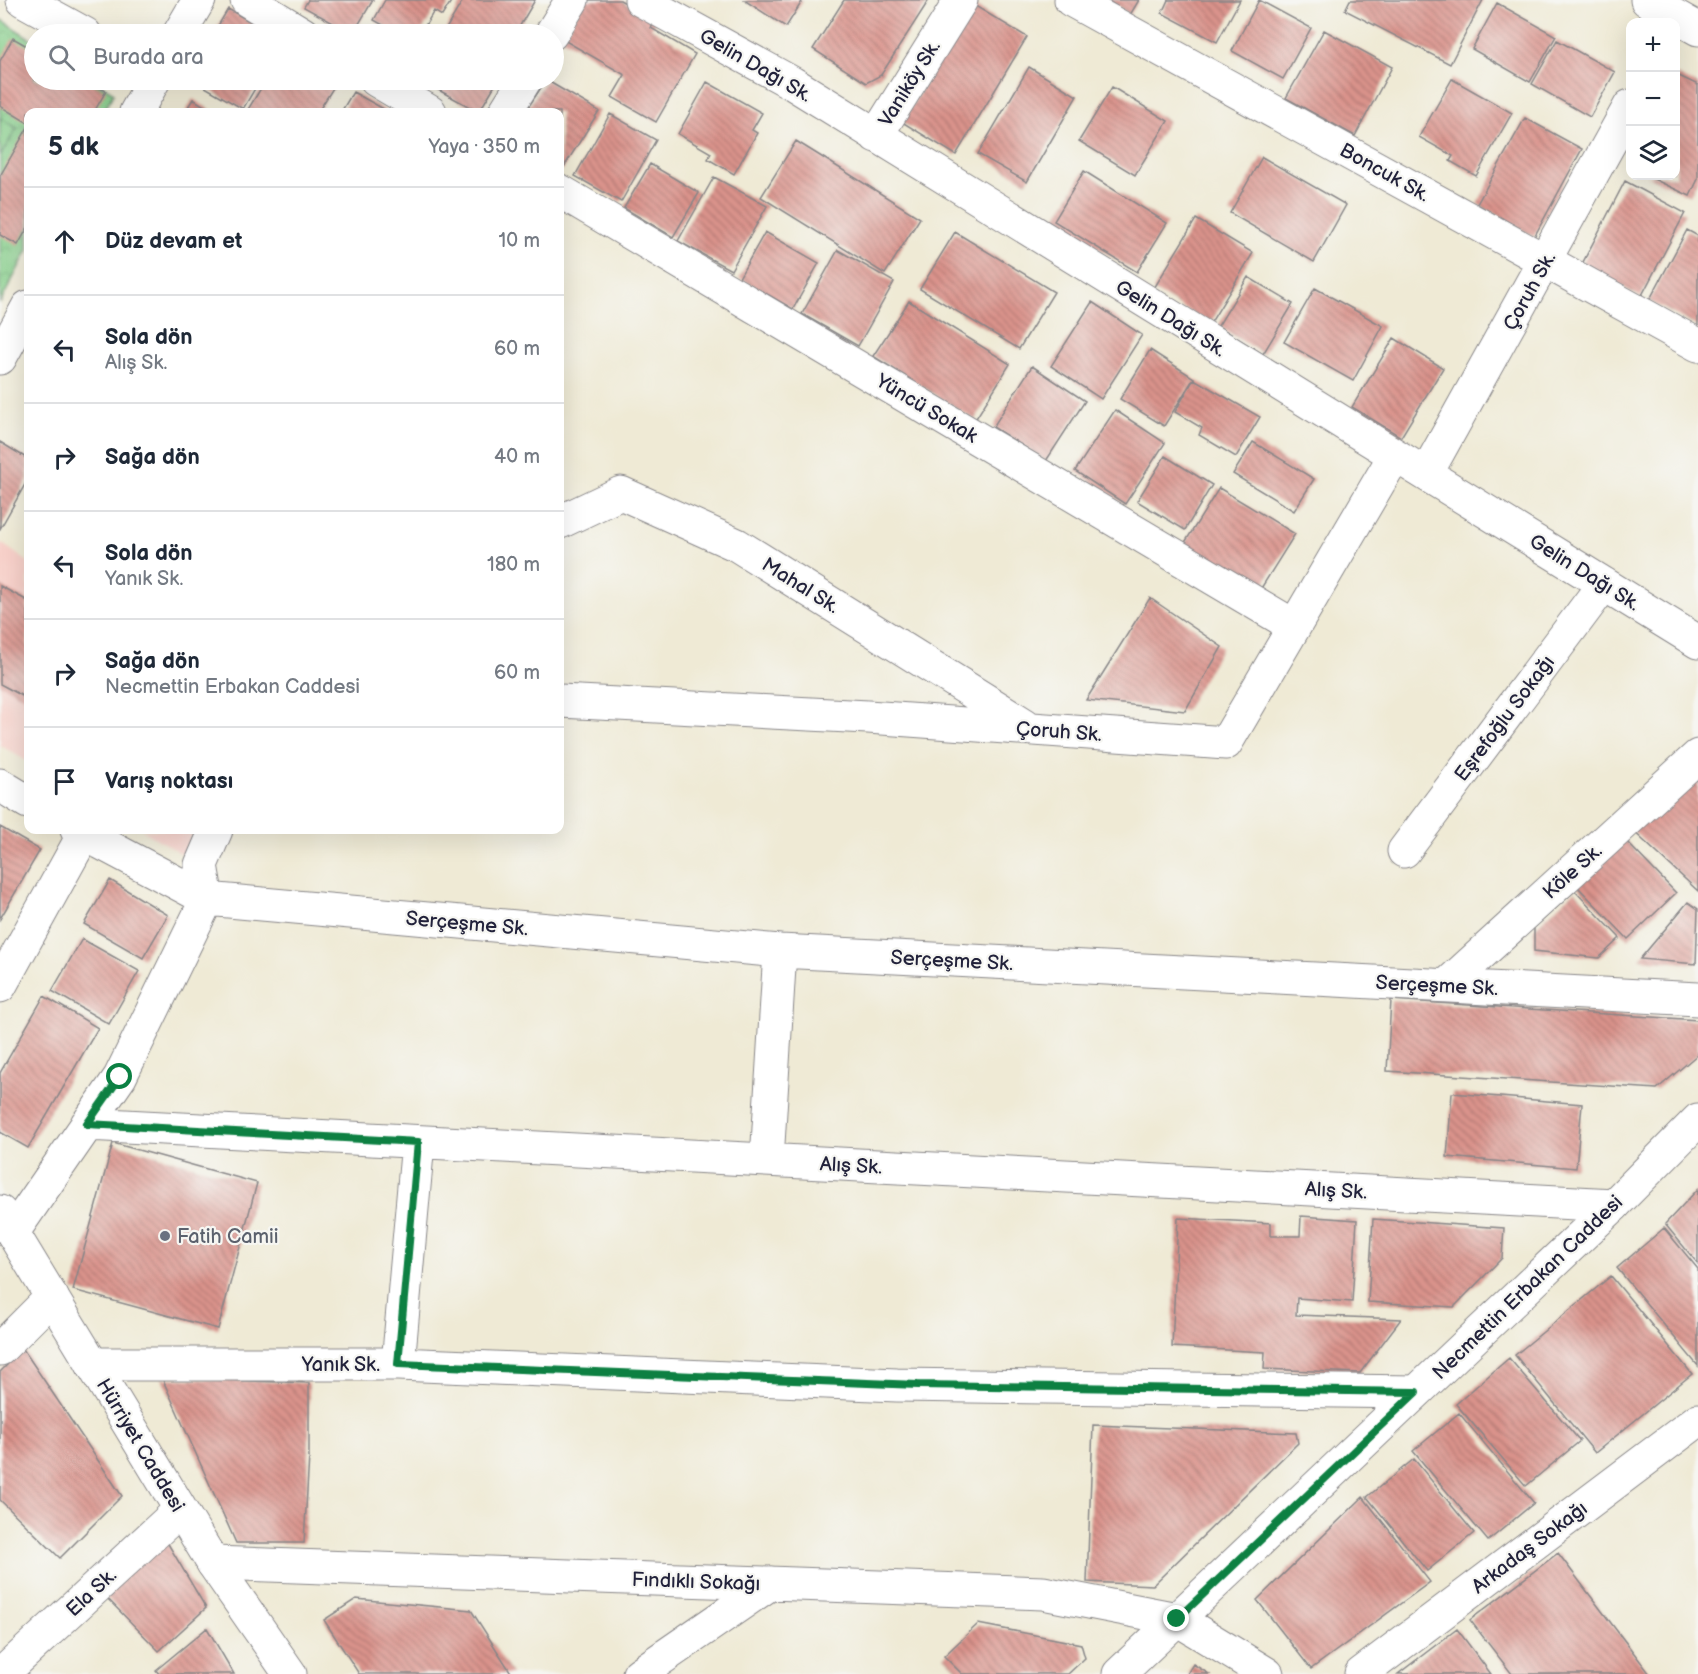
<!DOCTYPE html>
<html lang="tr">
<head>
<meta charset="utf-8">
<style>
	body { margin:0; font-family:"Balsamiq Sans",sans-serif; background:#f6f6f7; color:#1f2937 }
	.controls { position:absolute; right:18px; top:18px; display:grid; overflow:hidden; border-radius:12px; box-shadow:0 6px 24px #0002 }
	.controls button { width:54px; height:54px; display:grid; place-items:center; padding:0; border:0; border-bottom:2px solid #e0e1e3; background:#fff; color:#1f2937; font:30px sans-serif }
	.stop { position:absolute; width:18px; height:18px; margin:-14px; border:4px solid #0b8043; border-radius:50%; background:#fff }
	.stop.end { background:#0b8043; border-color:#fff; box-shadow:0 2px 6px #0008 }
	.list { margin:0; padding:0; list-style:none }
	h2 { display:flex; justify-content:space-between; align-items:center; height:78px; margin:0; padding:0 24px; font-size:26px }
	h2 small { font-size:20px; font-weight:400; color:#747a83 }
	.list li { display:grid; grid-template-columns:39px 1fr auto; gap:18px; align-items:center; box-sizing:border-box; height:108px; padding:0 24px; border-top:2px solid #e0e1e3 }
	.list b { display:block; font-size:22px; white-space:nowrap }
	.list p { margin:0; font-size:20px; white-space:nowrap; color:#747a83 }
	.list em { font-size:20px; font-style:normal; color:#747a83 }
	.icon { flex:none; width:33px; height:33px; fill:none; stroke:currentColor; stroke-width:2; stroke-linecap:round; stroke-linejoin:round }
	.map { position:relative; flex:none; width:1698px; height:1674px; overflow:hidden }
	.search { position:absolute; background:#fff; box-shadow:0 6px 24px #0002; left:24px; top:24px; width:540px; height:66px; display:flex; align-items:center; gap:15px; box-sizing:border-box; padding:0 21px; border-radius:33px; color:#747a83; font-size:22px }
	.panel { position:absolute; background:#fff; box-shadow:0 6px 24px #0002; left:24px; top:108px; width:540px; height:726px; border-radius:12px }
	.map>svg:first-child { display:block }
	.built { fill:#f7d0c9 }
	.park { fill:url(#park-crowns); stroke:#547862; stroke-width:1.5 }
	.pitch { fill:#86ce8a; stroke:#547862; stroke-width:1.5 }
	.building { fill:url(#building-back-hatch) }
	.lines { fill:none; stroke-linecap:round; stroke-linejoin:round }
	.minor-casing { stroke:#888688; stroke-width:35 }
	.tertiary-casing { stroke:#888688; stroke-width:35 }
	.secondary-casing { stroke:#888688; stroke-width:35 }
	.minor { stroke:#fff; stroke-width:33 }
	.tertiary { stroke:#fff; stroke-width:33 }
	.secondary { stroke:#fff; stroke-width:33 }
	.route { stroke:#0b8043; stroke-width:8 }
	.worship-dot { fill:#6b7280; stroke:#f6f6f2; stroke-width:2 }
	.labels { text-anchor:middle; stroke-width:4.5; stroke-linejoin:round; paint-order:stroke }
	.street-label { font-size:20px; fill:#22223b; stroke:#f6f6f2 }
	.worship-label { font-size:20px; fill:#5b616d; stroke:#f6f6f2; text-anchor:start }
</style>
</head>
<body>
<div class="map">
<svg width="1698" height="1674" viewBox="0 0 1698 1674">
	<defs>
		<pattern id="park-crowns" width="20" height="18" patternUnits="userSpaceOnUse" patternTransform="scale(1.5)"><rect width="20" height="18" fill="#86ce8a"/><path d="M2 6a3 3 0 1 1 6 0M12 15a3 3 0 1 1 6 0" fill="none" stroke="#73b178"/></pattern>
		<pattern id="building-back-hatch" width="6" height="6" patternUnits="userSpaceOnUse" patternTransform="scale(1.5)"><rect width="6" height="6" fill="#da938b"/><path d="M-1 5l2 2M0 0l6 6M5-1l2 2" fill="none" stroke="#b07873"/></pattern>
	</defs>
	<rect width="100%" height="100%" fill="#f6f6f2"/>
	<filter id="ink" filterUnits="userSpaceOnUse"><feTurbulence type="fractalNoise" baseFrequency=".0167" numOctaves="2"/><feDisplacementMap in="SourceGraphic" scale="12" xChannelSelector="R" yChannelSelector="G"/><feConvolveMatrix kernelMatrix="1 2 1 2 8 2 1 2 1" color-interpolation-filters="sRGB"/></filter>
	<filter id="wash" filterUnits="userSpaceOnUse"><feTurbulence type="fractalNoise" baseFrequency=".008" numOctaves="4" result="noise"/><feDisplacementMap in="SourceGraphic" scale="24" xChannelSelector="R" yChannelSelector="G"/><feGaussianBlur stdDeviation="1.35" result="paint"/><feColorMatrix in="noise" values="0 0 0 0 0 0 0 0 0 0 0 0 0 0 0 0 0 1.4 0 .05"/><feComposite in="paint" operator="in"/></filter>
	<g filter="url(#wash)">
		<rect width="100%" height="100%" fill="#efead5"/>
		<path class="built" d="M 0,542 L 28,562 L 28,762 L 0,745 Z
			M 142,830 L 194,830 L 184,855 Z"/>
		<path class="park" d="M 0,19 L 34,41 L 34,80 L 93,80 L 114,93 L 103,112 L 28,112 L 28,250 L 0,303 Z"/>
		<path class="pitch" d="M 0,118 L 17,128 L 0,157 Z"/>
		<g id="blocks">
			<path class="building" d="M 308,0 L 373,0 L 353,34 L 304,7 Z
				M 385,0 L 452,0 L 442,16 L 434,11 L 420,34 L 399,34 L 374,20 Z
				M 463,0 L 535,0 L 518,29 L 527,34 L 443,34 Z
				M 584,0 L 620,0 L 656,20 L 651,28 L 695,54 L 656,122 L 612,97 L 625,75 L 562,39 Z
				M 744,0 L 803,0 L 786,27 Z
				M 844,0 L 929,0 L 881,75 L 866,83 L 813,49 Z
				M 1107,0 L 1139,0 L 1130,15 Z
				M 1168,0 L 1240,0 L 1217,42 L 1162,13 Z
				M 1259,0 L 1311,28 L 1283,79 L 1232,51 Z
				M 1350,0 L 1483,0 L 1450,64 L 1345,10 Z
				M 1497,3 L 1556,36 L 1530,82 L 1472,49 Z
				M 972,4 L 1027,37 L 956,155 L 902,122 Z
				M 228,9 L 272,34 L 213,34 Z
				M 1324,30 L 1392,67 L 1355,136 L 1286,98 Z
				M 13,38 L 34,50 L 34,80 L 86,80 L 106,91 L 94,112 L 28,112 L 28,123 L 0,106 L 0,61 Z
				M 1557,40 L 1615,72 L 1590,117 L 1532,84 Z
				M 1029,67 L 1077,96 L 1027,182 L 978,154 Z
				M 1677,75 L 1698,85 L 1698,179 L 1690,196 L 1647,176 L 1676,176 Z
				M 1452,79 L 1512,113 L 1476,176 L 1450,161 L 1453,156 L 1419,137 Z
				M 193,80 L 260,80 L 243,109 Z
				M 266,80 L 338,80 L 318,112 L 250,112 L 247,111 Z
				M 420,80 L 498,80 L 479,112 Z
				M 546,80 L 599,111 L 562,170 L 560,168 L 560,112 L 525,112 Z
				M 707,82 L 762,113 L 752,130 L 757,133 L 734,174 L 708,159 L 711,153 L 678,134 Z
				M 1112,87 L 1168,121 L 1135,175 L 1079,141 Z
				M 353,92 L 389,112 L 341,112 Z
				M 193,99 L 214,112 L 185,112 Z
				M 610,114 L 656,140 L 621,202 L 575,176 Z
				M 1525,118 L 1582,149 L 1534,237 L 1477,204 Z
				M 28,127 L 28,227 L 18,245 L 0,235 L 0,176 Z
				M 796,141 L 920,218 L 885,274 L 761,197 Z
				M 1262,157 L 1346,205 L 1314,262 L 1230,213 Z
				M 650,164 L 699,193 L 673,237 L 624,208 Z
				M 1084,171 L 1167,223 L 1137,272 L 1054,221 Z
				M 714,177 L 767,206 L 731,270 L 678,241 Z
				M 1625,181 L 1685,213 L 1641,297 L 1581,266 Z
				M 1196,219 L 1253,253 L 1210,324 L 1153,290 Z
				M 1687,230 L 1698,236 L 1698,327 L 1649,301 Z
				M 765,232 L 819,263 L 793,309 L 739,278 Z
				M 955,232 L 1054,292 L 1019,349 L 920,289 Z
				M 838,250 L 894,282 L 858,346 L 802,314 Z
				M 1248,277 L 1293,304 L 1263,354 L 1218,326 Z
				M 1315,288 L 1383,326 L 1353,381 L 1284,342 Z
				M 909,301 L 1010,364 L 975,420 L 873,356 Z
				M 1092,302 L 1142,335 L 1101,399 L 1051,366 Z
				M 1394,338 L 1443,368 L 1401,437 L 1352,407 Z
				M 1150,350 L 1194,378 L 1164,426 L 1120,399 Z
				M 1032,366 L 1085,401 L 1046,461 L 993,427 Z
				M 1194,379 L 1260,417 L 1236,457 L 1199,435 L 1202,428 L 1175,412 Z
				M 1115,410 L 1165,443 L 1125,504 L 1075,471 Z
				M 0,442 L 28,459 L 28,479 L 0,529 Z
				M 1253,442 L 1314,479 L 1294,511 L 1233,474 Z
				M 1165,456 L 1212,485 L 1185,530 L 1137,501 Z
				M 1219,488 L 1295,534 L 1260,590 L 1184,544 Z
				M 0,586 L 28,601 L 28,699 L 0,684 Z
				M 1150,598 L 1222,647 L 1185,711 L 1086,700 Z
				M 1698,767 L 1698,891 L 1629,827 Z
				M 0,827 L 40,850 L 0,919 Z
				M 1625,840 L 1676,893 L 1628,939 L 1577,886 Z
				M 110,880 L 168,915 L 143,958 L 84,924 Z
				M 1575,891 L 1620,938 L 1599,958 L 1534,951 L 1534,928 Z
				M 1688,902 L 1698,909 L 1696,964 L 1640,959 Z
				M 82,939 L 139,971 L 109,1024 L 52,991 Z
				M 44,996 L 98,1028 L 28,1148 L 0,1132 L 0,1073 Z
				M 1391,1000 L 1698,1020 L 1698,1054 L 1657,1089 L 1387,1071 Z
				M 1452,1093 L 1582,1104 L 1576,1168 L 1447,1157 Z
				M 113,1143 L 257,1183 L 218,1329 L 73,1290 Z
				M 1698,1189 L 1698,1264 L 1665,1224 Z
				M 1301,1216 L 1357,1220 L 1352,1302 L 1297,1298 L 1296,1315 L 1401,1319 L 1360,1373 L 1264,1369 L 1265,1352 L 1172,1347 L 1178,1218 L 1271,1223 L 1271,1236 L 1300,1236 Z
				M 1373,1219 L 1504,1228 L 1502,1258 L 1454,1307 L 1368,1302 Z
				M 1664,1228 L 1698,1269 L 1698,1366 L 1617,1268 Z
				M 1611,1276 L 1692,1374 L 1595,1453 L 1515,1355 Z
				M 23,1349 L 122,1496 L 60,1558 L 0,1500 L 0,1372 Z
				M 1509,1358 L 1580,1441 L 1526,1486 L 1456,1404 Z
				M 162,1378 L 309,1383 L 309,1456 L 304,1543 L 236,1543 Z
				M 1459,1413 L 1534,1503 L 1488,1541 L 1413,1451 Z
				M 1093,1425 L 1296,1433 L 1298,1443 L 1153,1585 L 1087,1582 Z
				M 1414,1459 L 1474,1533 L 1427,1571 L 1367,1497 Z
				M 1363,1497 L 1430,1582 L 1311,1669 L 1257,1600 Z
				M 164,1537 L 206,1608 L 159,1651 L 102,1593 Z
				M 1558,1553 L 1617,1631 L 1650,1674 L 1512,1674 L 1470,1620 Z
				M 356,1599 L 471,1610 L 512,1674 L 359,1674 L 324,1620 Z
				M 978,1624 L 1081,1644 L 1085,1658 L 1068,1674 L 962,1674 L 944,1656 Z
				M 207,1628 L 234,1674 L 159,1674 L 156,1670 Z
				M 1457,1629 L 1491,1674 L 1398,1674 Z
				M 1193,1664 L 1209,1674 L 1187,1674 Z"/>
		</g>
	</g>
	<g filter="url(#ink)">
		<use href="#blocks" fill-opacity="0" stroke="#888688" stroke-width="1.5"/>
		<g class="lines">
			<g class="minor-casing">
				<path id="minor" d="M 23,0 L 85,34
					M 247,0 L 303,34
					M 641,0 L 792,83 L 1698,642
					M 1071,0 L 1698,345
					M 179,34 L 199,0
					M 551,34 L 572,0
					M 376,80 L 430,112
					M 136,112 L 154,80
					M 505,112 L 525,80
					M 876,136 L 961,0
					M 560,191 L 1294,626
					M 0,358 L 28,307
					M 1426,474 L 1630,106
					M 560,522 L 621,493 L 737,545 L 1025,725
					M 560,701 L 868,717 L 1226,743 L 1395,455
					M 0,785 L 28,802
					M 77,830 L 207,899 L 780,951 L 1698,999
					M 1404,851 L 1604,584
					M 1447,985 L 1698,756
					M 0,986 L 84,834
					M 87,1124 L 1614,1205
					M 767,1160 L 780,951
					M 13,1232 L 120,1077 L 207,899 L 201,865 L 216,830
					M 0,1349 L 52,1297
					M 92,1364 L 398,1364 L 897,1385 L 1416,1392
					M 398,1364 L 418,1142
					M 213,1563 L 1043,1593 L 1177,1619
					M 2,1674 L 180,1510
					M 639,1674 L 771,1583
					M 1361,1674 L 1698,1420"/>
			</g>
			<g class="tertiary-casing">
				<path id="tertiary" d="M 1647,0 L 1698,29
					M 0,1212 L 213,1563 L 290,1674
					M 1177,1619 L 1267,1674"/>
			</g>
			<g class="secondary-casing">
				<path id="secondary" d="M 1119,1674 L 1614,1205 L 1698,1120"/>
			</g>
			<use href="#minor" class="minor"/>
			<use href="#tertiary" class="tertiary"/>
			<use href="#secondary" class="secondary"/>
		</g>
	</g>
	<g class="lines" filter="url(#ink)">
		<path class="route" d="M 120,1077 L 87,1124 L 418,1142 L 398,1364 L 918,1385 L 1416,1392 L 1177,1619"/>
	</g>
	<circle class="worship-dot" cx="165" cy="1236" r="6"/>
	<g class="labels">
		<g class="street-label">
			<text transform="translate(756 65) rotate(30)" y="7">Gelin Dağı Sk.</text>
			<text transform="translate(909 83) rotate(-58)" y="7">Vaniköy Sk.</text>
			<text transform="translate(1385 172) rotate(29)" y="7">Boncuk Sk.</text>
			<text transform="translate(1529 291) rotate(-61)" y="7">Çoruh Sk.</text>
			<text transform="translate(1171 318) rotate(32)" y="7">Gelin Dağı Sk.</text>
			<text transform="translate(927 408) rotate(31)" y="7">Yüncü Sokak</text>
			<text transform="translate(1585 572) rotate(32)" y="7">Gelin Dağı Sk.</text>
			<text transform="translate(801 585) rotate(32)" y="7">Mahal Sk.</text>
			<text transform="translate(1504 718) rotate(-53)" y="7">Eşrefoğlu Sokağı</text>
			<text transform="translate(1059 731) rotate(4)" y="7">Çoruh Sk.</text>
			<text transform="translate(1572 871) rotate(-42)" y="7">Köle Sk.</text>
			<text transform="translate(467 923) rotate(5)" y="7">Serçeşme Sk.</text>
			<text transform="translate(952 960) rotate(3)" y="7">Serçeşme Sk.</text>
			<text transform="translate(1437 985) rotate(3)" y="7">Serçeşme Sk.</text>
			<text transform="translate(851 1165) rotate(3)" y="7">Alış Sk.</text>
			<text transform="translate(1336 1190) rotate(3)" y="7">Alış Sk.</text>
			<text transform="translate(1527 1287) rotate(-44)" y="7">Necmettin Erbakan Caddesi</text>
			<text x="341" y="1371">Yanık Sk.</text>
			<text transform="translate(141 1445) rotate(59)" y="7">Hürriyet Caddesi</text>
			<text transform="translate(1529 1547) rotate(-37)" y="7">Arkadaş Sokağı</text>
			<text transform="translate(696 1581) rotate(2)" y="7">Fındıklı Sokağı</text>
			<text transform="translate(91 1592) rotate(-43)" y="7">Ela Sk.</text>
		</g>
		<g class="worship-label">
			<text x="177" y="1243">Fatih Camii</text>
		</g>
	</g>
</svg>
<div class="controls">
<button>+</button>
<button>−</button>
<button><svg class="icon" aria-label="layers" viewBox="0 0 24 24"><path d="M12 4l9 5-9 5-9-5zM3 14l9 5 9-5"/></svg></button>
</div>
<div class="stop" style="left:120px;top:1077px"></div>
<div class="stop end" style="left:1177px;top:1619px"></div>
<div class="search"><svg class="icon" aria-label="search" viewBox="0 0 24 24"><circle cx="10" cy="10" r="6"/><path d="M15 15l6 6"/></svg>Burada ara</div>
<section class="panel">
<h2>5 dk<small>Yaya · 350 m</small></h2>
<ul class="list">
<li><svg class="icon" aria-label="ahead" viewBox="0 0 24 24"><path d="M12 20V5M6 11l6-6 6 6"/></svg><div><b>Düz devam et</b></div><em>10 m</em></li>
<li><svg class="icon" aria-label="left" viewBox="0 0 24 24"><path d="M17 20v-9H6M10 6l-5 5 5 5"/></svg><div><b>Sola dön</b><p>Alış Sk.</p></div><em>60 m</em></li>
<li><svg class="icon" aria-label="right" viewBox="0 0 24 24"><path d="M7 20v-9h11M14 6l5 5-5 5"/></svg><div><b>Sağa dön</b></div><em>40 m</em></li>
<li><svg class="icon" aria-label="left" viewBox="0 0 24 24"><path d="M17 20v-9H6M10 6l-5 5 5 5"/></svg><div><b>Sola dön</b><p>Yanık Sk.</p></div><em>180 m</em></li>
<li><svg class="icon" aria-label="right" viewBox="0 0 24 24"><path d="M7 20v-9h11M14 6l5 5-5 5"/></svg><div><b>Sağa dön</b><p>Necmettin Erbakan Caddesi</p></div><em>60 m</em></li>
<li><svg class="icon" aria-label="arrive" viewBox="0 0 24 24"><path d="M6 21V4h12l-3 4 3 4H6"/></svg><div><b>Varış noktası</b></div></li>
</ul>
</section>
</div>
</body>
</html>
